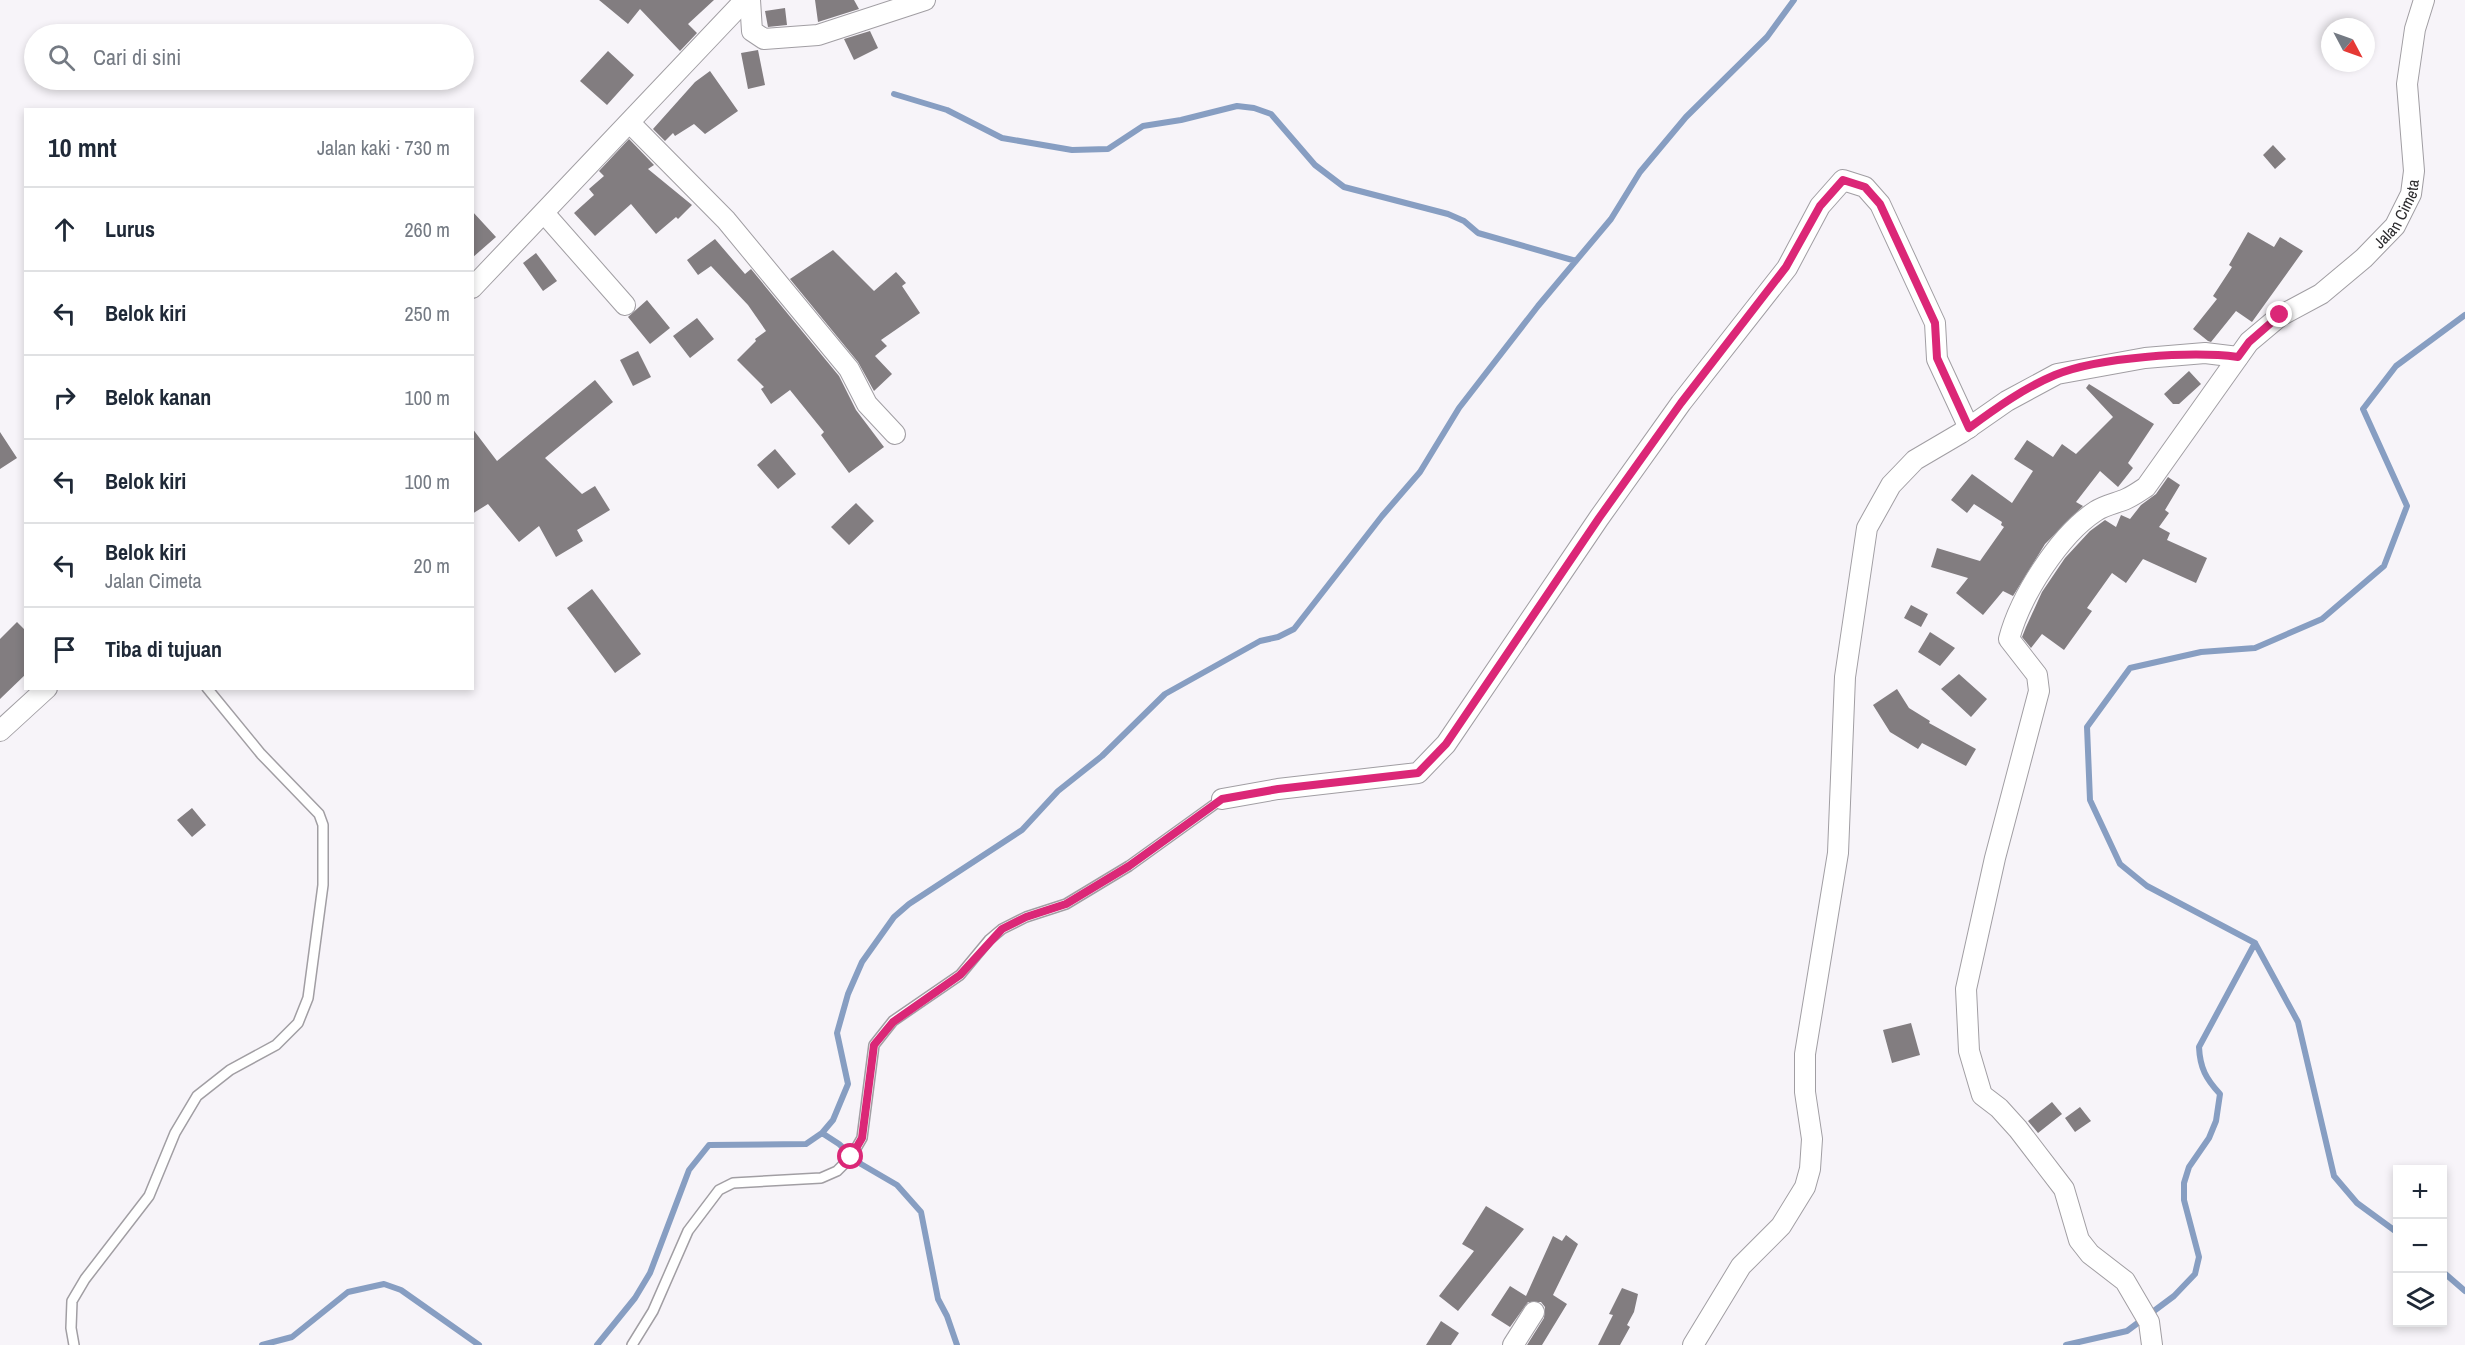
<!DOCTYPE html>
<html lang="id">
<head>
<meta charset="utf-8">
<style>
	body { margin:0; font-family:"Archivo Narrow",sans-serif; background:#f2f2f3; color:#1f2937 }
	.controls { position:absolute; right:18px; bottom:18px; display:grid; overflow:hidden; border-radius:0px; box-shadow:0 3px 9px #0003 }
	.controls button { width:54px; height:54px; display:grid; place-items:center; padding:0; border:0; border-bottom:2px solid #e0e1e3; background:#fff; color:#1f2937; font:30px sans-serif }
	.compass { position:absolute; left:2321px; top:18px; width:54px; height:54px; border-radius:50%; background:#fff; box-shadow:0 3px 9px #0003; rotate:131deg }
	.stop { position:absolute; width:18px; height:18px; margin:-14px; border:4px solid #db2777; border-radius:50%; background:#fff }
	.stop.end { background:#db2777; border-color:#fff; box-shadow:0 2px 6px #0008 }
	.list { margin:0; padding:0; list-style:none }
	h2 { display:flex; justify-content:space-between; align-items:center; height:78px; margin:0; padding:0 24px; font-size:26px }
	h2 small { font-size:20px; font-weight:400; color:#747a83 }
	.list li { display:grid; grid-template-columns:39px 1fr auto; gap:18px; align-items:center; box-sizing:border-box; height:84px; padding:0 24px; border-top:2px solid #e0e1e3 }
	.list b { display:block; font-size:22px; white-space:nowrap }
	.list p { margin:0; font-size:20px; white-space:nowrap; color:#747a83 }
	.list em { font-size:20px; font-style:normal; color:#747a83 }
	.icon { flex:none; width:33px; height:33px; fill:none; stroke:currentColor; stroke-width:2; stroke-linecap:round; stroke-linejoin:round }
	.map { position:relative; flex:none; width:2465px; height:1345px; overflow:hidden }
	.search { position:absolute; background:#fff; box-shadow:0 3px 9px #0003; left:24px; top:24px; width:450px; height:66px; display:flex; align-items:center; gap:15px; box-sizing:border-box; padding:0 21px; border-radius:33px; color:#747a83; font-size:22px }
	.panel { position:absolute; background:#fff; box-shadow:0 3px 9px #0003; left:24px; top:108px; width:450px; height:582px; border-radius:0px }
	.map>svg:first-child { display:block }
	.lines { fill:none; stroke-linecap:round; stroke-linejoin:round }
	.stream { stroke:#879ec2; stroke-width:6 }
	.building { fill:#827d80 }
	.lane-casing { stroke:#a19ea3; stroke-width:12 }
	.street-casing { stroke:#a19ea3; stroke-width:22 }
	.lane { stroke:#fff; stroke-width:9 }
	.street { stroke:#fff; stroke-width:20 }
	.route { stroke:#db2777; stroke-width:8 }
	.labels { text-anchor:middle; stroke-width:6; stroke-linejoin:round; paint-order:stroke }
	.street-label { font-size:16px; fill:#2e2d2f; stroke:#f7f4f9 }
</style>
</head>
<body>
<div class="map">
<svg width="2465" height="1345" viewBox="0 0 2465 1345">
	<rect width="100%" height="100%" fill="#f7f4f9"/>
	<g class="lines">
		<path class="stream" d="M 894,94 L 947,110 L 1002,138 L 1072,150 L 1108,149 L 1143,126 L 1181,120 L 1237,106 L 1254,108 L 1271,114 L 1315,165 L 1344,187 L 1448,214 L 1464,221 L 1478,233 L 1576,261
			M 822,1133 L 839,1144 L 861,1164 L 897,1185 L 921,1212 L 938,1299 L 947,1316 L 957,1345
			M 2398,1233 L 2357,1203 L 2334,1176 L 2298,1022 L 2255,943 L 2147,886 L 2120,864 L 2090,800 L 2087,727 L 2130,668 L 2201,652 L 2255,648 L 2322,619 L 2384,566 L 2407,506 L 2363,409 L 2396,366 L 2465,315
			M 2442,1271 L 2465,1291
			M 262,1345 L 292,1337 L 348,1292 L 384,1284 L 401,1290 L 479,1345
			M 597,1345 L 635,1298 L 650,1273 L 689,1170 L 709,1145 L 806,1144 L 822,1133 L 833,1120 L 848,1084 L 837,1033 L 848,994 L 862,962 L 894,917 L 909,904 L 1022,830 L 1058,791 L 1102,756 L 1165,694 L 1260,641 L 1278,637 L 1294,629 L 1382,516 L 1420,472 L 1459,408 L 1538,306 L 1611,219 L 1640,172 L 1686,117 L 1767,37 L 1794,0
			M 2066,1345 L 2127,1331 L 2174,1296 L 2195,1274 L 2199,1257 L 2184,1200 L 2184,1183 L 2189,1167 L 2209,1138 L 2216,1121 L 2220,1094 C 2206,1079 2200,1068 2199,1047 L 2255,943"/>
	</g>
	<path class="building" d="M 599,0 L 714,0 L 688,24 L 697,33 L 680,51 L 640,9 L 628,24 Z
		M 815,0 L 854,0 L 859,9 L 818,22 Z
		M 785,8 L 787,25 L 768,27 L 765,11 Z
		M 870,31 L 878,48 L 854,60 L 844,39 Z
		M 758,50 L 765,85 L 748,89 L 741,53 Z
		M 608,51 L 634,75 L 607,105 L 580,81 Z
		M 710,71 L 738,111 L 705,134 L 694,124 L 675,136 L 673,133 L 665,141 L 653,129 L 695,82 Z
		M 629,139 L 654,165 L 648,169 L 692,205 L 678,219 L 676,217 L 656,234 L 631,204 L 595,236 L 574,213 L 594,195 L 589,189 L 604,176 L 599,171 Z
		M 2273,145 L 2286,159 L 2275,169 L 2263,155 Z
		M 472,211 L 496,237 L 472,258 Z
		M 2248,232 L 2274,247 L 2280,237 L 2303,251 L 2252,322 L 2236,311 L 2211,342 L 2208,341 L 2193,329 L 2217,299 L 2213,296 L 2232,267 L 2229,265 Z
		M 715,239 L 745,274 L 751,269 L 839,376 L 856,410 L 884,447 L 849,473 L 821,435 L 824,432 L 790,390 L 771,404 L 761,389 L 764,387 L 737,360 L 756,341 L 755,339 L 766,331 L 748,305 L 711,266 L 698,275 L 687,260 Z
		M 833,250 L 874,291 L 896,272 L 906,283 L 902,286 L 920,313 L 881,340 L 887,346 L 875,356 L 892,374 L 874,391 L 858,362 L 790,279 Z
		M 536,253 L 557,281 L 543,291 L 523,263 Z
		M 647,300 L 670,328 L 650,344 L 628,317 Z
		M 697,318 L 714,339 L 690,358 L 673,336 Z
		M 638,351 L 651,377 L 633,386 L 620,360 Z
		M 2189,371 L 2201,384 L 2179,404 L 2173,404 L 2164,394 Z
		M 595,380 L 613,402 L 545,458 L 582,494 L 595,486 L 610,510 L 577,530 L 583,541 L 556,557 L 539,526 L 519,542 L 488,504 L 472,514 L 472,428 L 497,461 Z
		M 2089,384 L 2154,424 L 2128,463 L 2133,468 L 2118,487 L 2100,471 L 2076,502 L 2083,506 L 2045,544 L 2013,596 L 2003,591 L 1983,615 L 1956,593 L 1968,578 L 1931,567 L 1937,548 L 1980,561 L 2004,527 L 2001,525 L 2002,522 L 1974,504 L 1967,513 L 1951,500 L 1972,474 L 2012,503 L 2033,471 L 2014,459 L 2027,440 L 2053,457 L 2062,444 L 2076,454 L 2113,417 L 2086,388 Z
		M 0,432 L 17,458 L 0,469 Z
		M 775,449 L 796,474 L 778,489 L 757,465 Z
		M 2168,477 L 2180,485 L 2165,510 L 2169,513 L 2159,527 L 2170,533 L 2167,540 L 2207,558 L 2196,583 L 2143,559 L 2126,583 L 2112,573 L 2087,608 L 2092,611 L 2064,650 L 2042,634 L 2031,648 L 2022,637 L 2026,627 L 2042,592 L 2065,558 L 2090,531 L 2105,520 L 2116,527 L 2121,515 L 2130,519 L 2141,505 L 2156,494 Z
		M 856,503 L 874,521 L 849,545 L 831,527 Z
		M 592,589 L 641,654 L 615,673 L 567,608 Z
		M 1911,605 L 1928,614 L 1921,627 L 1904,618 Z
		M 17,622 L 26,631 L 26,674 L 0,699 L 0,639 Z
		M 1930,632 L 1955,648 L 1940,666 L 1918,652 Z
		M 1959,674 L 1987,699 L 1971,717 L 1941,689 Z
		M 1897,689 L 1909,708 L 1930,721 L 1929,723 L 1976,749 L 1966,766 L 1922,743 L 1918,749 L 1890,732 L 1873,705 Z
		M 192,808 L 206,825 L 192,837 L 177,820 Z
		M 1911,1023 L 1920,1055 L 1892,1063 L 1883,1030 Z
		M 2052,1102 L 2062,1114 L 2038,1133 L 2028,1121 Z
		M 2080,1107 L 2091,1121 L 2075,1132 L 2065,1118 Z
		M 1486,1206 L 1524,1229 L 1458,1311 L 1439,1296 L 1474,1251 L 1462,1244 Z
		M 1566,1235 L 1578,1244 L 1553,1295 L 1567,1304 L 1542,1345 L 1527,1345 L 1544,1318 L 1545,1307 L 1541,1302 L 1528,1302 L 1510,1327 L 1491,1315 L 1510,1286 L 1526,1296 L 1553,1236 L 1562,1241 Z
		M 1622,1288 L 1638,1294 L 1634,1312 L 1627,1325 L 1630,1327 L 1620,1345 L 1598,1345 L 1613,1315 L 1609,1314 Z
		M 1441,1321 L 1459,1333 L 1451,1345 L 1426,1345 Z"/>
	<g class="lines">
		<g class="lane-casing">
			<path id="lane" d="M 74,1345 L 71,1328 L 72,1301 L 85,1279 L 149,1196 L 175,1133 L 197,1096 L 230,1070 L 276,1045 L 298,1023 L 308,998 L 323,885 L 323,825 L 319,814 L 261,754 L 207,688
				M 632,1345 L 653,1311 L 688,1231 L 719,1190 L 733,1183 L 821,1178 L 837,1171 L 851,1157 L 862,1138 L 874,1045 L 893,1021 L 960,975 L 989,940 L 1002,929 L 1026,917 L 1066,904 L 1129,866 L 1222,799"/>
		</g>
		<g class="street-casing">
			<g id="street">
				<path d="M 750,0 L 752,31 L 764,39 L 818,35 L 925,0"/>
				<path d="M 630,123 L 726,220 L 849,369 L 867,404 L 895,434"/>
				<path d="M 544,213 L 625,305"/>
				<path d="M 472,288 L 745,0"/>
				<path d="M 0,731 L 47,688"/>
				<path d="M 1222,799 L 1278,789 L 1418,773 L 1446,744 L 1599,518 L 1681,403 L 1787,268 L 1820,206 L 1843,180 L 1865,187 L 1880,204 L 1935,323 L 1937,359 L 1969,428"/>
				<path d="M 1513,1345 L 1534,1312"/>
				<path d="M 1693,1345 L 1741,1266 L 1781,1226 L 1805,1187 L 1810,1169 L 1812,1139 L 1805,1092 L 1805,1054 L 1838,853 L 1845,677 L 1867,528 L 1891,485 L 1915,460 L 1961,433 L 2007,401 L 2057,374 L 2145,358 L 2205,353 L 2238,357"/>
				<path id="s1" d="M 2152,1345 L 2149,1322 L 2125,1281 L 2090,1254 L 2079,1240 L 2064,1189 L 2018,1129 L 1999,1108 L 1982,1095 L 1969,1051 L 1966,989 L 1995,858 L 2039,691 L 2037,675 L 2009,639 C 2020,597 2059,535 2096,511 C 2105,505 2117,503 2126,499 C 2133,496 2140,491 2146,487 L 2249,342 L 2280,316 L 2321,294 L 2364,258 L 2395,226 L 2411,194 L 2414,171 L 2407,84 L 2415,29 L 2424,0"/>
			</g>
		</g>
		<use href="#lane" class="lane"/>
		<use href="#street" class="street"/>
	</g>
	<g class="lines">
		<path class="route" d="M 851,1157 L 862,1138 L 874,1045 L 893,1022 L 960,975 L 1002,929 L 1026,917 L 1066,904 L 1129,866 L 1222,799 L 1278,789 L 1418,773 L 1446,744 L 1599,518 L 1681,403 L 1786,267 L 1820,206 L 1843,180 L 1865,187 L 1880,204 L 1935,323 L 1937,358 L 1969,428 C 1996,408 2024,388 2055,375 C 2099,357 2191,351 2238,357 L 2249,342 L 2280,315"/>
	</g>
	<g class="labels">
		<g class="street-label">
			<text dy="6" stroke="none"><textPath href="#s1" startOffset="1378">Jalan Cimeta</textPath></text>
		</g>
	</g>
</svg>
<div class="controls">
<button>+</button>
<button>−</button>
<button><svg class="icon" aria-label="layers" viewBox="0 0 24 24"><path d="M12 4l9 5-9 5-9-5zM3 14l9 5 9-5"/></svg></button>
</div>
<svg class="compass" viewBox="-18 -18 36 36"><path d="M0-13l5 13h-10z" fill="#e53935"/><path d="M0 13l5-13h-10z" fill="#747a83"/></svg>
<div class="stop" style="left:851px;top:1157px"></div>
<div class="stop end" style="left:2280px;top:315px"></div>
<div class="search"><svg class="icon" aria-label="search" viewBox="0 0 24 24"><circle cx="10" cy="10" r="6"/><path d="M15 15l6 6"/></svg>Cari di sini</div>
<section class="panel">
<h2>10 mnt<small>Jalan kaki · 730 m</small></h2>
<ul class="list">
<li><svg class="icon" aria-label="ahead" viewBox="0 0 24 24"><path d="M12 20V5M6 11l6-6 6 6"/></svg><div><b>Lurus</b></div><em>260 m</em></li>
<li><svg class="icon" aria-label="left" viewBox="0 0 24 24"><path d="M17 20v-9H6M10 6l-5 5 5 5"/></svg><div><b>Belok kiri</b></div><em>250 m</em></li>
<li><svg class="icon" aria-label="right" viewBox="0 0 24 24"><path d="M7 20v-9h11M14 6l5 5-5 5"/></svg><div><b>Belok kanan</b></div><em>100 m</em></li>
<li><svg class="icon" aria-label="left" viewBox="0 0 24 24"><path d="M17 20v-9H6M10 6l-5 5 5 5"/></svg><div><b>Belok kiri</b></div><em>100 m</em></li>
<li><svg class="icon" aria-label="left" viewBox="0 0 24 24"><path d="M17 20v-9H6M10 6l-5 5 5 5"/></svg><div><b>Belok kiri</b><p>Jalan Cimeta</p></div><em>20 m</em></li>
<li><svg class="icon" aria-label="arrive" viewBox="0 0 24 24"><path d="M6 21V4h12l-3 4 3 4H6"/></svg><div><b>Tiba di tujuan</b></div></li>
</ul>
</section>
</div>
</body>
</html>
